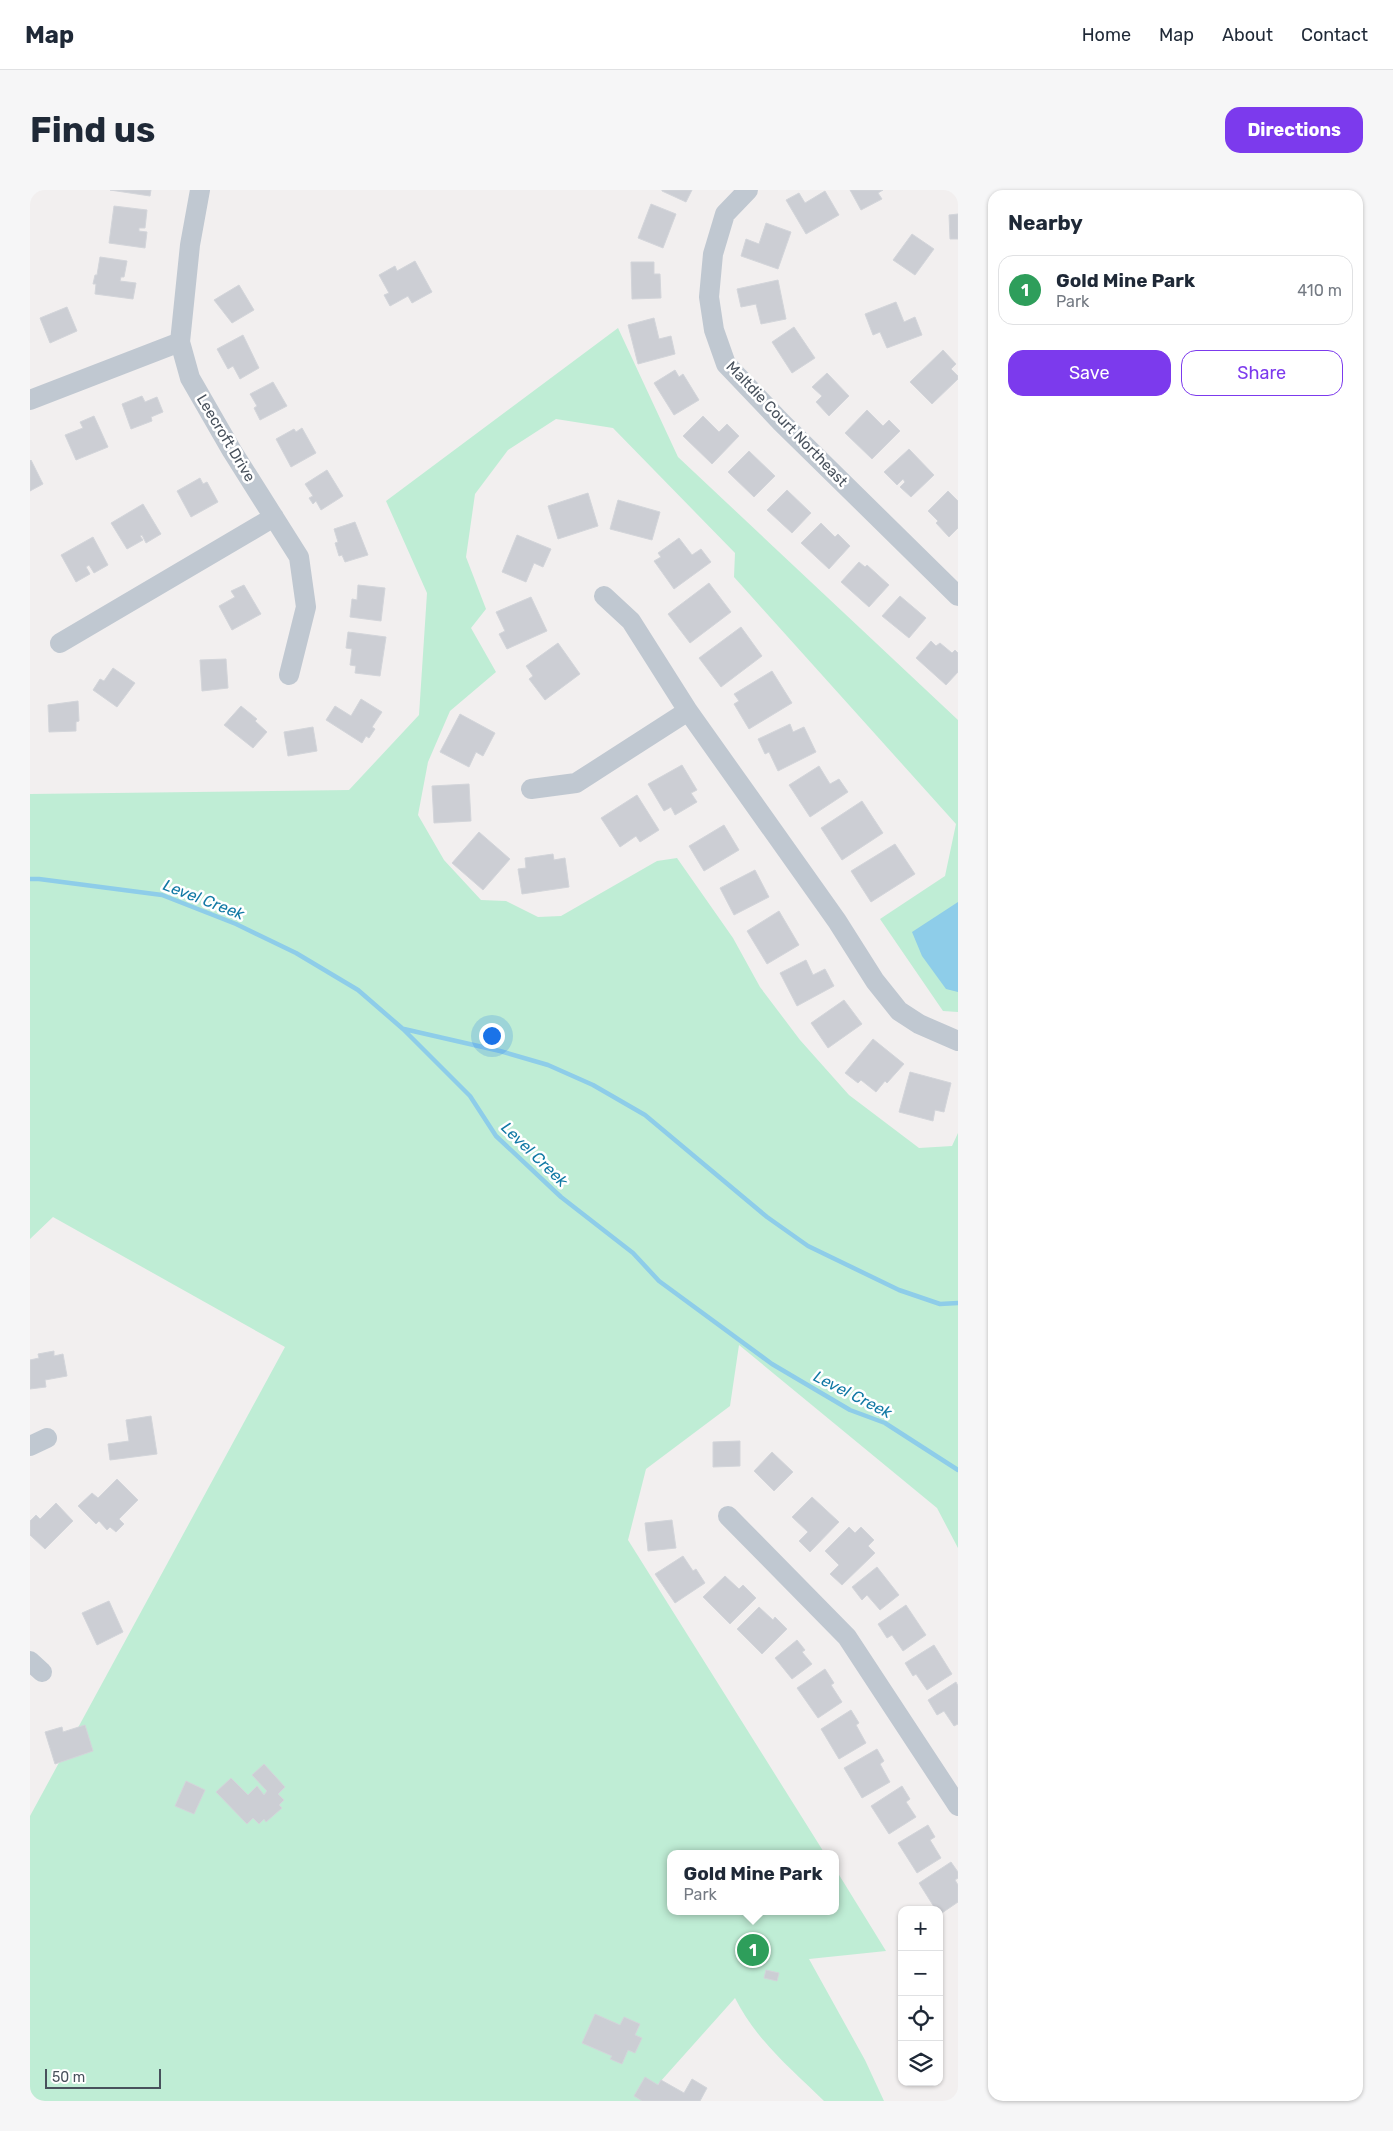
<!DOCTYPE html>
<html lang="en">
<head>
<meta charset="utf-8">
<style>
	body { margin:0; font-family:Rubik,sans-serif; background:#f6f6f7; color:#1f2937 }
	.controls { position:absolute; right:15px; bottom:15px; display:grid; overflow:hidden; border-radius:10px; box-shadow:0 1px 4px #0004 }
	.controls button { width:45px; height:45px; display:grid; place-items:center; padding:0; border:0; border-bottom:1px solid #e0e1e3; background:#fff; color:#1f2937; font:25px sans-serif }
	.scale { position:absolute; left:15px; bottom:12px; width:116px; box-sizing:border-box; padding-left:5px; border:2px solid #48515c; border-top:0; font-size:14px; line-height:18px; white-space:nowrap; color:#48515c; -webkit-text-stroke:4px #fff; paint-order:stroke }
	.you { position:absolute; left:461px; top:845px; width:18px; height:18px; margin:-12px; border:4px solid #fff; border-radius:50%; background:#1a73e8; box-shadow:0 0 0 8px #1a73e833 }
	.badge { display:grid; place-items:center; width:32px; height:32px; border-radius:50%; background:#7c3aed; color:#fff; font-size:16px; font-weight:700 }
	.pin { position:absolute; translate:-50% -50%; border:2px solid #fff; box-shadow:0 1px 5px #0006 }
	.popup { position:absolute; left:637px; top:1660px; width:172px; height:65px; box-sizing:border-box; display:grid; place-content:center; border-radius:10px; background:#fff; filter:drop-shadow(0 1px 4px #0005); font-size:16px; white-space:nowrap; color:#747a83 }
	.popup b { font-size:19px; color:#1f2937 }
	.popup::after { content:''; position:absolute; left:50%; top:100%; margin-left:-10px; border:10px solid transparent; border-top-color:#fff }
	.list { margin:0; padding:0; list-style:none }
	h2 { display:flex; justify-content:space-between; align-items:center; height:65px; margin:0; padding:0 20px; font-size:21px }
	h2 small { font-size:16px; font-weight:400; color:#747a83 }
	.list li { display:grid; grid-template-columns:32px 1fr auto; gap:15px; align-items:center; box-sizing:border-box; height:70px; margin:0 10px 10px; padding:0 10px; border:1px solid #e0e1e3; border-radius:15px }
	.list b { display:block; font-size:19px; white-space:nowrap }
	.list p { margin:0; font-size:16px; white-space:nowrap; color:#747a83 }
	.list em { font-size:16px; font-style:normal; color:#747a83 }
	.actions { display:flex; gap:10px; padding:15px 20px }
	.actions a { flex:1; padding:11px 0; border:1px solid #7c3aed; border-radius:15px; text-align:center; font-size:18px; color:#7c3aed }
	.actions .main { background:#7c3aed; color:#fff }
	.icon { flex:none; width:28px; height:28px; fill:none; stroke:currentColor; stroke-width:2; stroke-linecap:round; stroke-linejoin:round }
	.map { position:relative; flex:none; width:928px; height:1911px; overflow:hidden; border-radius:15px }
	header { display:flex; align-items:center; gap:30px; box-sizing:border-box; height:70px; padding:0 25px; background:#fff; border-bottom:1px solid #e0e1e3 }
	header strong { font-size:24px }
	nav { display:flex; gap:28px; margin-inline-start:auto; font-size:18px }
	.intro { display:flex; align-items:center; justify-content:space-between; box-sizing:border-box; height:120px; padding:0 30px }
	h1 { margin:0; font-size:35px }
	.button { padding:12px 22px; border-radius:15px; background:#7c3aed; color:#fff; font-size:18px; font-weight:700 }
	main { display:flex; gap:30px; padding:0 30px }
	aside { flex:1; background:#fff; border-radius:15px; box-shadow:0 1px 4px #0004 }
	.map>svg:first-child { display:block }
	.green { fill:#bfedd5 }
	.water { fill:#8ecde9 }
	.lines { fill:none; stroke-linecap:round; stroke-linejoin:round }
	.stream { stroke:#8ecde9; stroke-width:4.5 }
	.building { fill:#ccced4; stroke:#d3d5da }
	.minor { stroke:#c0c8d1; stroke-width:20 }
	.labels { text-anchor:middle; stroke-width:5; stroke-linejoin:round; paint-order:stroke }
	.street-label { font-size:15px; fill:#48515c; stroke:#fff }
	.water-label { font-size:16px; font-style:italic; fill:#1279a5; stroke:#fff }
</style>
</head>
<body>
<header>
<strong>Map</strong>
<nav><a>Home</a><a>Map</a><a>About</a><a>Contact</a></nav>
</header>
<div class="intro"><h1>Find us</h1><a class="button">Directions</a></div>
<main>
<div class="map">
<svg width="928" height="1911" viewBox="0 0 928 1911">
	<rect width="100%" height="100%" fill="#f2efef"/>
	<path class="green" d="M 588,138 L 648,267 L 928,530 L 928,822 L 913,821 L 850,729 L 915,686 L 926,634 L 704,387 L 705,363 L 583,238 L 526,229 L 478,260 L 445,304 L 436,367 L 456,419 L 441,438 L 466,482 L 420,521 L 398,572 L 388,625 L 414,670 L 451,710 L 476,711 L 508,727 L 531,726 L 627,671 L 647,668 L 703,748 L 730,797 L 770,850 L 819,905 L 889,958 L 922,956 L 928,943 L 928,1358 L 907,1318 L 709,1155 L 700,1216 L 616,1279 L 598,1350 L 795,1664 L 640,1664 L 640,1721 L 806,1721 L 806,1680 L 856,1761 L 779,1769 L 835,1870 L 854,1911 L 794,1911 C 761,1879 726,1850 705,1808 L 613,1911 L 0,1911 L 0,1626 L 255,1157 L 23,1027 L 0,1049 L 0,604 L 319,600 L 389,525 L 397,403 L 356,311 Z"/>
	<path class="water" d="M 928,712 L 928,802 L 916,799 L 892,766 L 882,742 Z"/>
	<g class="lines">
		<path class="stream" d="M 0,689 L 9,689 L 132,705 L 206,734 L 266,763 L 328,800 L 373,839 L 440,906 L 466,946 L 531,1007 L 603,1063 L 629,1091 L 742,1174 L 820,1220 L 855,1233 L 928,1280
			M 374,839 L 470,861 L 518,875 L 563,895 L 615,925 L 737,1027 L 778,1056 L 869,1100 L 910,1114 L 928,1113"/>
	</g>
	<path class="building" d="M 80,0 L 121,0 L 120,6 Z
		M 632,0 L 662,0 L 656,12 L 632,1 Z
		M 820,0 L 853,0 L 848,3 L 852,9 L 831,20 Z
		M 795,1 L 809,25 L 776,44 L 756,10 L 769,3 L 775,13 Z
		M 621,14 L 646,24 L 633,58 L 608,48 Z
		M 84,16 L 117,20 L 115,38 L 109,38 L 109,41 L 117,42 L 115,58 L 79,53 Z
		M 928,24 L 928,49 L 920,49 L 919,25 Z
		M 736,33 L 761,42 L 748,79 L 711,66 L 716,49 L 729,54 Z
		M 882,44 L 904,59 L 885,85 L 863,70 Z
		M 70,67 L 97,71 L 94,87 L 91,87 L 90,91 L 106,93 L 103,109 L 65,104 L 66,94 L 63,94 L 65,85 L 67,85 Z
		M 385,71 L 402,102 L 382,113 L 378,106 L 360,116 L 354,105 L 359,103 L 349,85 L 365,76 L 367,81 Z
		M 601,72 L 624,72 L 624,84 L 630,84 L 631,108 L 602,109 Z
		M 748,90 L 756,129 L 731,134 L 726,114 L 711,117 L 707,99 Z
		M 209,95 L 224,120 L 202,133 L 184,110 Z
		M 866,112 L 874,132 L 885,127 L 892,145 L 857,158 L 850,142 L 843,145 L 835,124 Z
		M 37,117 L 47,141 L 20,153 L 10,128 Z
		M 624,128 L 629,149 L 641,146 L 645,164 L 608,174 L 598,135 Z
		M 764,137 L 785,168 L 762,183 L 742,152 Z
		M 213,145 L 229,178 L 210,189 L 203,176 L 198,179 L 187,159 Z
		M 913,160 L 926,174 L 921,179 L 928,186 L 928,189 L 902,214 L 880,192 Z
		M 645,180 L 649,187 L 653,184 L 669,210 L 644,225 L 624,193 Z
		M 797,183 L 819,206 L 799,226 L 786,212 L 792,206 L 782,197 Z
		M 243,192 L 257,216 L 230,230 L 224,218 L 227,216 L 220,204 Z
		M 112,206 L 115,212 L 127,207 L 133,222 L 121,227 L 122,231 L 101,239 L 92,214 Z
		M 837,220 L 853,236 L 859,230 L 870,241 L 842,269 L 815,243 Z
		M 64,226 L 78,257 L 46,270 L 35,245 L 53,238 L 50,232 Z
		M 673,226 L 689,242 L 697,234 L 709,246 L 682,274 L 653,246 Z
		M 272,238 L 286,263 L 261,277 L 246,249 L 264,239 L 266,242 Z
		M 879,259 L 904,285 L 881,307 L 870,297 L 875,292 L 873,289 L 867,295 L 854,282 Z
		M 719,261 L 745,286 L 724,307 L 698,282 Z
		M 1,270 L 13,294 L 0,301 L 0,271 Z
		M 297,280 L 313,306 L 291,320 L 286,311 L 283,314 L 279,308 L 283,306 L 275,294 Z
		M 170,288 L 173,294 L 177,292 L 188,312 L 161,327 L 147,301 Z
		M 757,300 L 781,323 L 762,343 L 737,320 Z
		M 918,301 L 928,311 L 928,338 L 919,347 L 906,333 L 908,331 L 898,321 Z
		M 558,303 L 568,336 L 528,349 L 518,316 Z
		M 588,310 L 630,322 L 622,350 L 580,339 Z
		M 113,314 L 131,344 L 116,353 L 112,345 L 110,346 L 113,350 L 97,359 L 81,333 Z
		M 325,332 L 338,365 L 315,372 L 312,365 L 309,366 L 305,353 L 308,352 L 304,339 Z
		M 791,333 L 805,347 L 808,344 L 820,356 L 799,379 L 771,353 Z
		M 487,345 L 521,359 L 513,377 L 504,373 L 496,392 L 472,382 Z
		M 63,347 L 78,375 L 64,383 L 59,375 L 56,377 L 60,384 L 46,392 L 31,365 Z
		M 649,348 L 662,365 L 671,359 L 681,372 L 644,399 L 624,371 L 631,367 L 628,363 Z
		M 829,372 L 835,377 L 837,375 L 859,395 L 839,417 L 811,392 Z
		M 679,393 L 701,422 L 660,453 L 638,424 Z
		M 214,395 L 231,424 L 202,440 L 189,416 L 205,407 L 201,401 Z
		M 328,395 L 355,398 L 351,431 L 320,427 L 322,409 L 327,410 Z
		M 870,406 L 896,428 L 879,448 L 852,426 Z
		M 501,407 L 517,441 L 477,459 L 469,444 L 475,441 L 466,422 Z
		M 711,437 L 732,466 L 691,497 L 669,468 Z
		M 318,442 L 356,447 L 350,486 L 325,483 L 326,476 L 320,475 L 322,459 L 316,458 Z
		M 901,451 L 906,456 L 910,453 L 922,463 L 925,460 L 928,463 L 928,482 L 916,495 L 886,468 Z
		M 528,453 L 550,484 L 515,510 L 499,489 L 503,486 L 496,476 Z
		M 196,469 L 198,498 L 172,501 L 170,470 Z
		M 83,478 L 105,493 L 87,517 L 63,500 L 70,489 L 74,491 Z
		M 742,481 L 762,513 L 719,539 L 704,514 L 709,511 L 704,504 Z
		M 331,509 L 352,522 L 342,537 L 345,539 L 339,548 L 336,546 L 332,553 L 296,530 L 305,516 L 321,526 Z
		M 48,511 L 49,531 L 46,532 L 46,541 L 19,542 L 18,515 Z
		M 211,516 L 227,529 L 225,531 L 237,542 L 223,558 L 194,535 Z
		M 430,524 L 465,543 L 453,566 L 446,562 L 439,577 L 410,562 Z
		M 760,534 L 763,542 L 774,537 L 786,562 L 748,581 L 739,562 L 735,564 L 728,549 Z
		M 283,537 L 287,561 L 258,566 L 254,542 Z
		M 652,575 L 667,600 L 661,603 L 667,612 L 645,625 L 641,617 L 634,621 L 618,594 Z
		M 789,576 L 800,594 L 809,589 L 818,602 L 780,627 L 759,595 Z
		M 439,594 L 441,631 L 404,633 L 402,596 Z
		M 607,605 L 629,640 L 610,652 L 606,646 L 590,657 L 571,628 Z
		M 832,611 L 853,643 L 812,670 L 791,638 Z
		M 694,635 L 709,660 L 674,681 L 659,656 Z
		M 449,642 L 480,669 L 453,700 L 422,673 Z
		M 865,654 L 885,684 L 841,712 L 821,681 Z
		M 523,664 L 524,670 L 535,668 L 539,697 L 492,704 L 488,679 L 496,678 L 495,668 Z
		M 725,680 L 739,707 L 704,725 L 690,698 Z
		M 749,721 L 769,755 L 737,774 L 717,741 Z
		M 776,770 L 783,785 L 795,779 L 804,796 L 767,816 L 750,783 Z
		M 814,810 L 832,834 L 798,858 L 781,833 Z
		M 843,849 L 874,874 L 857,893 L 855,891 L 846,902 L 831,890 L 828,893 L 815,883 Z
		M 880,882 L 921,893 L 914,922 L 905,920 L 903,931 L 869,922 Z
		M 24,1161 L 24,1166 L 33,1164 L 37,1186 L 15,1190 L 16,1197 L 0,1199 L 0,1170 L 9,1168 L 8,1164 Z
		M 121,1226 L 127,1264 L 80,1270 L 78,1254 L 99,1251 L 96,1230 Z
		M 710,1251 L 710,1276 L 683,1277 L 683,1252 Z
		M 742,1262 L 763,1282 L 744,1301 L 724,1281 Z
		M 87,1289 L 108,1310 L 89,1329 L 94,1334 L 86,1342 L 80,1337 L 77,1340 L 69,1331 L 66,1334 L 48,1316 L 62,1303 L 68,1308 Z
		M 782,1307 L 809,1332 L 780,1362 L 769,1351 L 778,1342 L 762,1327 Z
		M 26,1313 L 43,1331 L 15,1359 L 0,1345 L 0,1331 L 6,1325 L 10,1329 Z
		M 642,1330 L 646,1358 L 618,1361 L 615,1333 Z
		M 819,1337 L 825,1343 L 831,1337 L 844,1350 L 838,1356 L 845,1363 L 812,1395 L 800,1384 L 809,1375 L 795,1361 Z
		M 653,1366 L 663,1381 L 666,1379 L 675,1393 L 645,1413 L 625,1384 Z
		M 847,1377 L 869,1405 L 850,1420 L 837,1405 L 832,1410 L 822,1397 Z
		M 695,1386 L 709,1399 L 713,1395 L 726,1408 L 700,1434 L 673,1407 Z
		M 79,1411 L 93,1442 L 67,1455 L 52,1423 Z
		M 876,1415 L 896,1445 L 873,1461 L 862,1445 L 857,1448 L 848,1434 Z
		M 729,1417 L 743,1430 L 745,1427 L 757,1439 L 732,1464 L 707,1439 Z
		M 767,1450 L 775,1460 L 772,1462 L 782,1474 L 762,1489 L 745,1468 Z
		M 904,1455 L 922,1484 L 897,1500 L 886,1484 L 883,1486 L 875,1473 Z
		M 795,1479 L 804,1493 L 801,1495 L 812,1512 L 788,1528 L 767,1498 Z
		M 926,1492 L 928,1496 L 928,1534 L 924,1536 L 914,1521 L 907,1525 L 898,1510 Z
		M 821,1520 L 829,1533 L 826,1535 L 836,1553 L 809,1569 L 791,1539 Z
		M 55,1535 L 63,1561 L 25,1574 L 15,1542 L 32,1537 L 33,1542 Z
		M 847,1559 L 854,1571 L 850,1574 L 860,1592 L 832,1608 L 814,1578 Z
		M 234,1574 L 255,1597 L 248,1604 L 254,1610 L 249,1615 L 252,1618 L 236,1632 L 234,1629 L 229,1634 L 223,1628 L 217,1634 L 186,1602 L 201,1588 L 218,1605 L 227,1596 L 234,1605 L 237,1601 L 222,1585 Z
		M 156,1591 L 175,1600 L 164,1624 L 145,1616 Z
		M 872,1596 L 880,1609 L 876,1612 L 886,1627 L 859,1644 L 841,1616 Z
		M 898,1635 L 905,1647 L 900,1650 L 911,1668 L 887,1683 L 868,1653 Z
		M 921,1672 L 928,1682 L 928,1688 L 925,1690 L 928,1695 L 928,1712 L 909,1725 L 909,1720 L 906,1720 L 889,1693 Z
		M 736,1780 L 749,1783 L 747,1791 L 734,1788 Z
		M 565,1824 L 590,1835 L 594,1827 L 610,1834 L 605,1845 L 612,1848 L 605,1863 L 598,1860 L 592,1874 L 580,1869 L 582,1866 L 552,1853 Z
		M 615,1887 L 628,1895 L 631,1890 L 654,1903 L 662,1889 L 677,1898 L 670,1911 L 612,1911 L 604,1906 Z"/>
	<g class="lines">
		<path class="minor" d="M 170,0 L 160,55 L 150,152 L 160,188 L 202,261 L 269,367 L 276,417 L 259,485
			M 718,0 L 695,24 L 683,64 L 679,107 L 684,140 L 696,174 L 751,232 L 928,406
			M 0,210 L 150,152
			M 574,406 L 601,431 L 658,521 L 807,731 L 845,791 L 869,821 L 889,834 L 928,851
			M 30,453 L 244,327
			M 501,599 L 546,593 L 658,521
			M 0,1256 L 17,1248
			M 698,1326 L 817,1447 L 928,1616
			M 0,1471 L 12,1482"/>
	</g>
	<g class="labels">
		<g class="street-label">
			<text transform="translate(757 234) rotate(46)" y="5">Maltdie Court Northeast</text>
			<text transform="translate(196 248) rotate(59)" y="5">Leecroft Drive</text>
		</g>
		<g class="water-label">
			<text transform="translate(174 709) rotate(21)" y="6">Level Creek</text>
			<text transform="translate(505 964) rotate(44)" y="6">Level Creek</text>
			<text transform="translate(823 1204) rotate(27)" y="6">Level Creek</text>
		</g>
	</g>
</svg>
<div class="controls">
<button>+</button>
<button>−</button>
<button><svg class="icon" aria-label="locate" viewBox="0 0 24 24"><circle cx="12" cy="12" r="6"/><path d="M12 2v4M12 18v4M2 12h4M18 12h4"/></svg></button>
<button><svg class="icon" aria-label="layers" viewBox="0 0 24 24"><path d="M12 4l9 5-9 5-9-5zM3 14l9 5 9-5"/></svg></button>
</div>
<div class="scale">50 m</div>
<div class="you"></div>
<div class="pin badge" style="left:723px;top:1760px;background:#2e9e5b">1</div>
<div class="popup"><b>Gold Mine Park</b>Park</div>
</div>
<aside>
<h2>Nearby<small></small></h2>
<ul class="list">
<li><span class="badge" style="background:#2e9e5b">1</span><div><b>Gold Mine Park</b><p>Park</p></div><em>410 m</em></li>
</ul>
<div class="actions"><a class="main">Save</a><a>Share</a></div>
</aside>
</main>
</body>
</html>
